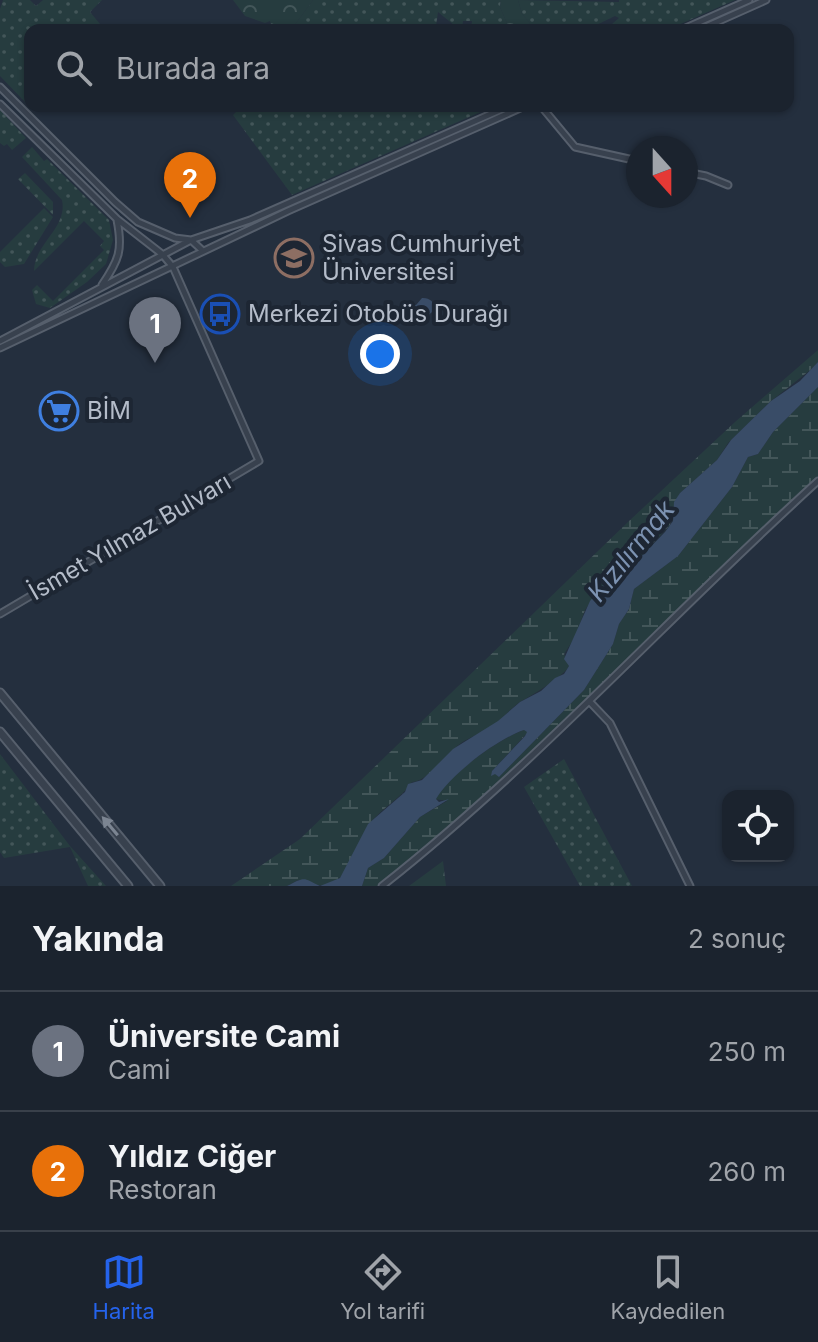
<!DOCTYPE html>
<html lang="tr">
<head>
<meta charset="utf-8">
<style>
	body { margin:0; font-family:Inter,sans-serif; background:#282f3a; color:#f1f3f6 }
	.controls { position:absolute; right:24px; bottom:24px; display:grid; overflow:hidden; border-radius:16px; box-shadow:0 2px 6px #0004 }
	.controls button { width:72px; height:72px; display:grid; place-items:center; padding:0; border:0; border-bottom:2px solid #39404a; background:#1b232e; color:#f1f3f6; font:40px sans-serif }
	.compass { position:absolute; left:626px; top:136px; width:72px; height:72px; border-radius:50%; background:#1b232e; box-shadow:0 2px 6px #0004; rotate:159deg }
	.you { position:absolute; left:380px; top:354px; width:28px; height:28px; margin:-20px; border:6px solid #fff; border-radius:50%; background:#1a73e8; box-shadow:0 0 0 12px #1a73e833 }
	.badge { display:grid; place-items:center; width:52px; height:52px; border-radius:50%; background:#2563eb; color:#fff; font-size:26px; font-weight:700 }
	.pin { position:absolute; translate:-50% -66px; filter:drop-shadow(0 2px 4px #0008) }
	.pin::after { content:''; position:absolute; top:42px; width:28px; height:24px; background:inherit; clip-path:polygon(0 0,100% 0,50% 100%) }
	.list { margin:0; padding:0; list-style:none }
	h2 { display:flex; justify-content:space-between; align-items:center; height:104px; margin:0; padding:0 32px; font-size:34px }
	h2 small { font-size:26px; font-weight:400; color:#a0a4aa }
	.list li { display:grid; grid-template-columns:52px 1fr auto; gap:24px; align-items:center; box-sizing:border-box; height:120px; padding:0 32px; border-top:2px solid #39404a }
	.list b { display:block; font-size:30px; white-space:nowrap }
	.list p { margin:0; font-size:26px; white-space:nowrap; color:#a0a4aa }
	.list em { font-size:26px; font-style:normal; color:#a0a4aa }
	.icon { flex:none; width:44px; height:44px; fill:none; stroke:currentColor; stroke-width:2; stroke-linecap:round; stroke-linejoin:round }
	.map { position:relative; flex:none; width:818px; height:886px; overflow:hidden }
	.search { position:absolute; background:#1b232e; box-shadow:0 2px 6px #0004; left:24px; right:24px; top:24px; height:88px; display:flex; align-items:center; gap:20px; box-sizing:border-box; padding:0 28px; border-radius:16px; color:#a0a4aa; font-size:30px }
	.sheet { height:344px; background:#1b232e }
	nav { display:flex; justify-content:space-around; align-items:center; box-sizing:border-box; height:112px; border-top:2px solid #39404a; background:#1b232e; font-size:22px; color:#a0a4aa }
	nav a { display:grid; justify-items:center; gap:4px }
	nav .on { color:#2563eb }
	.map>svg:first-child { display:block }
	.green { fill:url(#green-dots) }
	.forest { fill:url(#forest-crowns) }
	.wetland { fill:url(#wetland-marsh) }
	.water { fill:#394c67 }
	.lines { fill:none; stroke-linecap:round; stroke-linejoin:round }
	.minor-casing { stroke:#565f6c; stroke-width:9 }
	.tertiary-casing { stroke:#565f6c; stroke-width:11 }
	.minor { stroke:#38414e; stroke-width:5 }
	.tertiary { stroke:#38414e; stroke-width:7 }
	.oneway { fill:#7c8592 }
	.labels { text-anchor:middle; stroke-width:8; stroke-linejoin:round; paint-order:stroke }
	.poi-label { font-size:24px; fill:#b4bcc9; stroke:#1d2633; text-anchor:start }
	.street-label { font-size:24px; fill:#b4bcc9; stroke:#1d2633 }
	.water-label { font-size:26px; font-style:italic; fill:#7c92b1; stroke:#1d2633 }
</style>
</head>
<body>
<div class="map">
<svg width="818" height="886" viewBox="0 0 818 886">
	<defs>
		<pattern id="green-dots" width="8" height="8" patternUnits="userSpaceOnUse" patternTransform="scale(2)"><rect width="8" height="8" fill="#263c3f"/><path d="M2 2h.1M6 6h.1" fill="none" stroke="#435659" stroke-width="1.8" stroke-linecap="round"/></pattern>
		<pattern id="forest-crowns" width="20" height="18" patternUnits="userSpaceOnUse" patternTransform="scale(2)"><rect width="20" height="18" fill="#263c3f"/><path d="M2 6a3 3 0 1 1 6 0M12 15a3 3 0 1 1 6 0" fill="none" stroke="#435659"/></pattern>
		<pattern id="wetland-marsh" width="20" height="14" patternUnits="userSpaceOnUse" patternTransform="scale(2)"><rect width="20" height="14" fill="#263c3f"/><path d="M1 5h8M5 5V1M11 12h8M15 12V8" fill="none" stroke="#435659"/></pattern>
	</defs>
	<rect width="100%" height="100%" fill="#242f3e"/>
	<path class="green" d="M 3,0 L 30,0 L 36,6 L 43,0 L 102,0 L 90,12 L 105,30 L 30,30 L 30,102 L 27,104 L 0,76 L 0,9 Z
		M 313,0 L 501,0 L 500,7 L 510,30 L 471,30 L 472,21 L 463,21 L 462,30 L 460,30 L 438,12 L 436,26 L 439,30 L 291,30 Z
		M 518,0 L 619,2 L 619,0 L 735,0 L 667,30 L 605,30 L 619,18 L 615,16 L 586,30 L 526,30 L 530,23 L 522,14 Z
		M 242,106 L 494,106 L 292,195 L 233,115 Z
		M 0,110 L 26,138 L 12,150 L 7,144 L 4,146 L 0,143 Z
		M 32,147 L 44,161 L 47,159 L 109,220 L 113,240 L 106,264 L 87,282 L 50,308 L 36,304 L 32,290 L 37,285 L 53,301 L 104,250 L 100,246 L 104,241 L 84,221 L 34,271 C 34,244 68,228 62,200 L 22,157 Z
		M 25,173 L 53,202 L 53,215 L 18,179 Z
		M 44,208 L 53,217 L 24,264 L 5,267 L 0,262 L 0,252 Z
		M 0,754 L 70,846 L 106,886 L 88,886 L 70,847 L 4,858 L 0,852 Z
		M 564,759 L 632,886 L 580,886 L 524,787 Z"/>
	<path class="forest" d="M 233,0 L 313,0 L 291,30 L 273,30 L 270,21 L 265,23 L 245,16 Z
		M 501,0 L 518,0 L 522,14 L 530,23 L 526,30 L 510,30 L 500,7 Z
		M 443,861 L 446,886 L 409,886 Z"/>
	<path class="wetland" d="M 818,350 L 818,362 L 814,367 L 771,401 L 728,443 L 717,460 L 680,493 L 672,511 L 670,525 L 633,565 L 597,592 L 585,610 L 575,637 L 564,654 L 569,666 C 563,677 532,695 520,702 C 511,708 505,716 497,723 C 487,730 475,735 464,741 C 448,750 430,781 412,782 C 401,798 383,807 371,822 C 355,841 352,883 323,885 C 316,886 305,882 298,880 L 287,886 L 231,886 L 300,839 L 629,521 L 735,422 Z
		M 818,387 L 818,476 L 588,700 L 427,846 L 377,886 L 362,886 L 368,868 L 384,858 L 420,817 L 447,801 L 435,799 C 451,774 496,740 524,730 L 528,732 L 492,771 L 499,777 L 584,690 L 613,644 L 619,624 L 629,609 L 634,589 L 678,556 L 732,487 L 748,457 L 758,454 L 773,432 Z"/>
	<path class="water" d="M 422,298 C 439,297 437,319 420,315 L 414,323 L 403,322 L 399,313 C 401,304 408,303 416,305 Z
		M 818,362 L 818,387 L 773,432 L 758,454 L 748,457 L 732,487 L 678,556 L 634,589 L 629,609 L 619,624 L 613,644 L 584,690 L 499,777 L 495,774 L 491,776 L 492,771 L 525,736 L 527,732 L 524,730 C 497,739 450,775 436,799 L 439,802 L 449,799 L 420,817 L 384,858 L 368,868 L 362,886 L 287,886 C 306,876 303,878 320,886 L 340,878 L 368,824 L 405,792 L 408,784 L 422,780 L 453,749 L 498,721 L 520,702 L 541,691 L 555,678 L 564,674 L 569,666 L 564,659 L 590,601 L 604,584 L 633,565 L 665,532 L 673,521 L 674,502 L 680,493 L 717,460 L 731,440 L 771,401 L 800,381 Z"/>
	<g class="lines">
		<g class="minor-casing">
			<path id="minor" d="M 681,30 L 749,0
				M 699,30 L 766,0
				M 0,87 L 115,202 L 138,222 L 175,238 L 191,240 L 203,251
				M 0,104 L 117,219 L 162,254 L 173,267 L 259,461 L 0,614
				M 541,106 L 575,147 L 638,161
				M 686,172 L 706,176 L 728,185
				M 102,285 C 119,260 123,250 117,220
				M 0,341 L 191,240 L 250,220 L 509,106
				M 0,348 L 288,211 L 525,106
				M 590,702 L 610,723 L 690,886
				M 382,886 C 538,763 671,614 818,481"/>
		</g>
		<g class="tertiary-casing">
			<path id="tertiary" d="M 0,693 L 160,886
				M 0,732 L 128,886"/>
		</g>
		<use href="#minor" class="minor"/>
		<use href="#tertiary" class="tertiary"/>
	</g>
	<defs><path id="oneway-solid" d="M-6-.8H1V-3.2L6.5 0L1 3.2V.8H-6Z" transform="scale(2)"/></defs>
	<use class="oneway" href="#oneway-solid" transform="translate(110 826) rotate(-130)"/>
	<defs>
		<g id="university-ring" transform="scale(2)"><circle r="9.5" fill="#1d2633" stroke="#8d6e63" stroke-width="1.5"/><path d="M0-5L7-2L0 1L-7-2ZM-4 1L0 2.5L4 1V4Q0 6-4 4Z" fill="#8d6e63"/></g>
		<g id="bus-ring" transform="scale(2)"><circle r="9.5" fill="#1d2633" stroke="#1a4fb4" stroke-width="1.5"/><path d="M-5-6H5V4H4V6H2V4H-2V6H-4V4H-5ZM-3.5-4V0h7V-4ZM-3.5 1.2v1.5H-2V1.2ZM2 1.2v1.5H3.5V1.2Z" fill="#1a4fb4"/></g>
		<g id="supermarket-ring" transform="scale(2)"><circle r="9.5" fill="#1d2633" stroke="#3f7fe0" stroke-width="1.5"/><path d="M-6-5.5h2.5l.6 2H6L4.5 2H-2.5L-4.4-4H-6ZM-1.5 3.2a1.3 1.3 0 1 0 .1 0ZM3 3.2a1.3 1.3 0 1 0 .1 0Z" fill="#3f7fe0"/></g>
	</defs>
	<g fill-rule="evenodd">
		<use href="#university-ring" x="294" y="258"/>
		<use href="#bus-ring" x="220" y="314"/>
		<use href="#supermarket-ring" x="59" y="411"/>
	</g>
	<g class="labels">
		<g class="poi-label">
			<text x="322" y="252">Sivas Cumhuriyet<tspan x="322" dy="28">Üniversitesi</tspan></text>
			<text x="248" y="322">Merkezi Otobüs Durağı</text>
			<text x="87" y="419">BİM</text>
		</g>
		<g class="street-label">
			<text transform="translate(130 537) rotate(-30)" y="8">İsmet Yılmaz Bulvarı</text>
		</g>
		<g class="water-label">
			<text transform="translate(631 551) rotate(-51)" y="9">Kızılırmak</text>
		</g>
	</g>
</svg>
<div class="controls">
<button><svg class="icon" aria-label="locate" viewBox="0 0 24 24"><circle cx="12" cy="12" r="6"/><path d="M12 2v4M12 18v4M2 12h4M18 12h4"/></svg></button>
</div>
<svg class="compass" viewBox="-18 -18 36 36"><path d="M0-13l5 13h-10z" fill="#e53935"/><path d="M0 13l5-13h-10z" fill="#a0a4aa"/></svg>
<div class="you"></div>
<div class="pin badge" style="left:155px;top:363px;background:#6b7280">1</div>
<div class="pin badge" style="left:190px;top:218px;background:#e8710a">2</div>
<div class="search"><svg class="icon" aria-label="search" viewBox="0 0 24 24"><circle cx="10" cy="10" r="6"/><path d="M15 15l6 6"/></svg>Burada ara</div>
</div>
<section class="sheet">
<h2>Yakında<small>2 sonuç</small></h2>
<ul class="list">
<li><span class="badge" style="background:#6b7280">1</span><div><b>Üniversite Cami</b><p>Cami</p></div><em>250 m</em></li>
<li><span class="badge" style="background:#e8710a">2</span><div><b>Yıldız Ciğer</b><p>Restoran</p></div><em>260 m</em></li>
</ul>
</section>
<nav>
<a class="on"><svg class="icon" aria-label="map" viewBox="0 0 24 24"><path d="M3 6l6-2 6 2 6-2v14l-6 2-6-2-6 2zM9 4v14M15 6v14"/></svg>Harita</a>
<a><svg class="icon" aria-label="directions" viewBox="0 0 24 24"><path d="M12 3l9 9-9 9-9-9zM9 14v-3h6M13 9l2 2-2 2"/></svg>Yol tarifi</a>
<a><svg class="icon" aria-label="saved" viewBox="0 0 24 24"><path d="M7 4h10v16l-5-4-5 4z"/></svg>Kaydedilen</a>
</nav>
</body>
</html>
